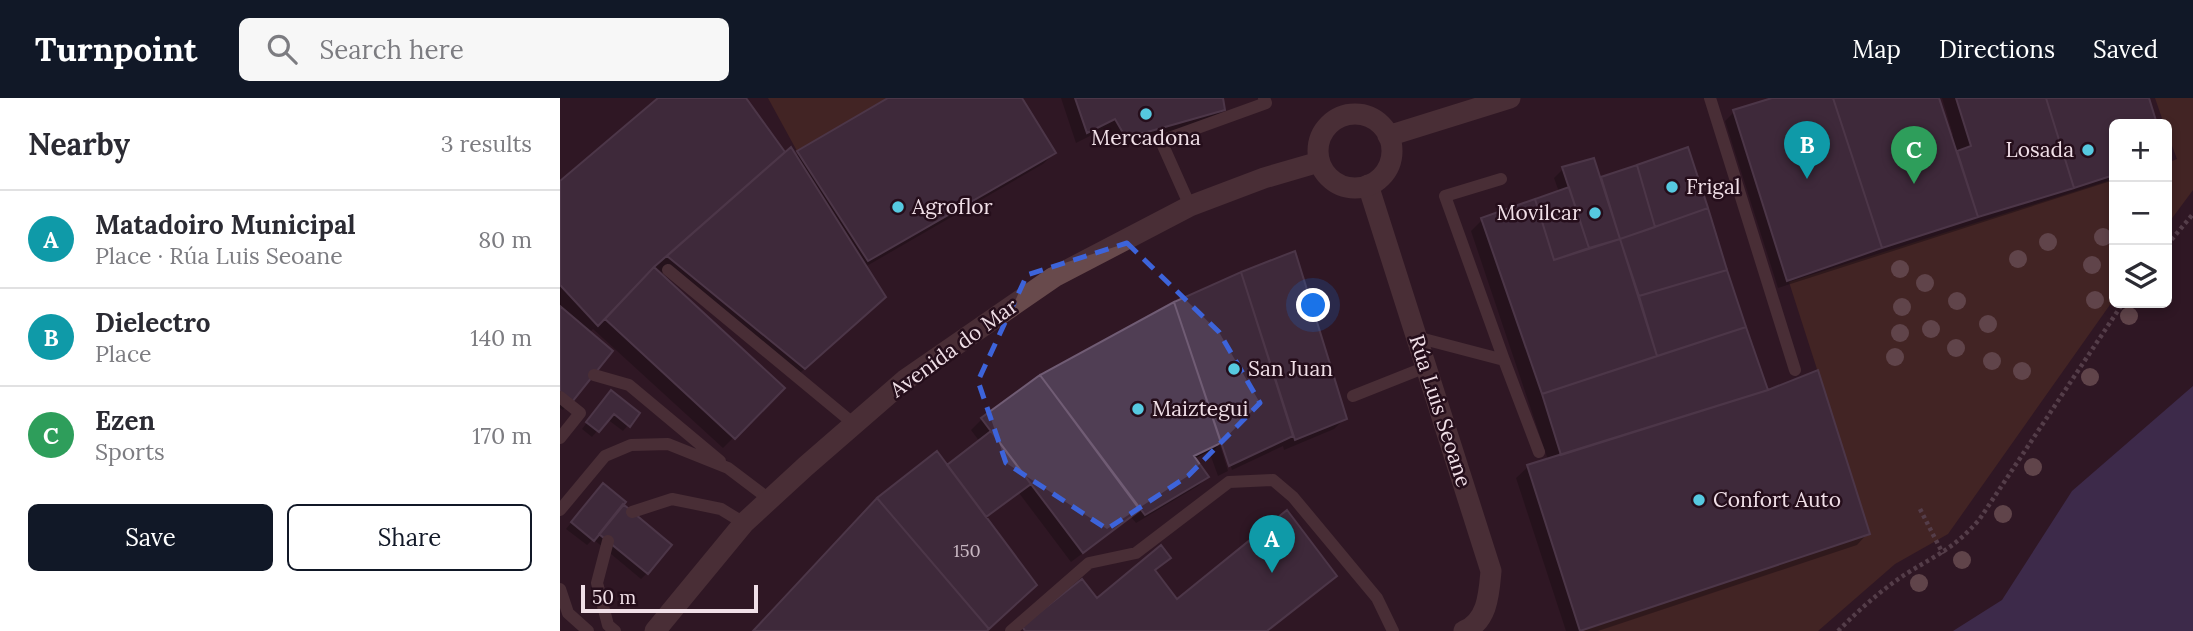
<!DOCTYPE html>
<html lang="en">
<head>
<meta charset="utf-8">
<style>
	body { margin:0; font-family:Lora,serif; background:#f7f7f7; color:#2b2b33 }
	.controls { position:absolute; right:21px; top:21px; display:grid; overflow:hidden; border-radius:10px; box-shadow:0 4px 10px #0003 }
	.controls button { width:63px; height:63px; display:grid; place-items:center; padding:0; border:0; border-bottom:2px solid #e1e1e2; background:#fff; color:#2b2b33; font:35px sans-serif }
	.scale { position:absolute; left:21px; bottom:18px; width:177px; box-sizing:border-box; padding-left:7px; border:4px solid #f0dfe7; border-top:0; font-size:19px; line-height:24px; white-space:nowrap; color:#f0dfe7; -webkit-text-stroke:5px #250e1b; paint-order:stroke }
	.you { position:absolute; left:754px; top:208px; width:24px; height:24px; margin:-18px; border:5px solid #fff; border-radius:50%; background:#1a73e8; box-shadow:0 0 0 10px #1a73e833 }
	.badge { display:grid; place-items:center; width:46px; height:46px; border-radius:50%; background:#111827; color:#fff; font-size:23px; font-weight:700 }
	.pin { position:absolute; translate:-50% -58px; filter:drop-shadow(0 2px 4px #0008) }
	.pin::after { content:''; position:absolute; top:37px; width:24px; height:21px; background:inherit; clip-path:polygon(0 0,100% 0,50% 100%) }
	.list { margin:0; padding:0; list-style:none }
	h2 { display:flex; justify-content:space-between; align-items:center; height:91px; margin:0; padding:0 28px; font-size:30px }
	h2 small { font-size:23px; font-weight:400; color:#7c7c81 }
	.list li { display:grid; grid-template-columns:46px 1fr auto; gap:21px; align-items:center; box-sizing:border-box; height:98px; padding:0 28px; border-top:2px solid #e1e1e2 }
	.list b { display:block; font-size:26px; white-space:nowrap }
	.list p { margin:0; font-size:23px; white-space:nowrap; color:#7c7c81 }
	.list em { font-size:23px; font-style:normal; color:#7c7c81 }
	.actions { display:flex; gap:14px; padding:21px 28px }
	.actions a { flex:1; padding:16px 0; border:2px solid #111827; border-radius:10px; text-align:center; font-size:24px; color:#111827 }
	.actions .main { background:#111827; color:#fff }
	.icon { flex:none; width:38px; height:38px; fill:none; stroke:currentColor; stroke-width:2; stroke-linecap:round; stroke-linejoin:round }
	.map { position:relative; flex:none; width:1633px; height:533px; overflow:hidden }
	header { display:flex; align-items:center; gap:42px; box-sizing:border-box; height:98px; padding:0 35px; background:#111827; color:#fff }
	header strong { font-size:33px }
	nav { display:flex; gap:38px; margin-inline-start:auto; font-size:24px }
	.search { width:490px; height:63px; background:#f7f7f7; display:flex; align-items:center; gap:18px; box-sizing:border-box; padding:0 24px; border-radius:10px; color:#7c7c81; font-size:26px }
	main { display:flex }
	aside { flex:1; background:#fff }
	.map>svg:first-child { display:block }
	.green { fill:#5a3324 }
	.water { fill:#4e4078 }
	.shadow { fill:#0007 }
	.building { fill:#503e54; stroke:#705c74; stroke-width:2 }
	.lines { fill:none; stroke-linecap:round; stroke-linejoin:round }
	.path { stroke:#826c77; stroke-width:4.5; stroke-dasharray:3.5 3.5; stroke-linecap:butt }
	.service { stroke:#684a4c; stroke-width:12 }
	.minor { stroke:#684a4c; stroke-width:21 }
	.tertiary { stroke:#684a4c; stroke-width:21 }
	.tree { fill:#9b7a78 }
	.marked { fill:none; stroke:#3d64da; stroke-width:5; stroke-dasharray:14 9; stroke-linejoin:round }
	.poi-dot { fill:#56c9e0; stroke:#250e1b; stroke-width:2.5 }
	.labels { text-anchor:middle; stroke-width:5; stroke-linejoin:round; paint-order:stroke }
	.number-label { font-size:18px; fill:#c8b7c2 }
	.poi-label { font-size:21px; fill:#f0dfe7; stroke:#250e1b; text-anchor:start }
	.street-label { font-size:21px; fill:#f0dfe7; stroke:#250e1b }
</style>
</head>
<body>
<header>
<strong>Turnpoint</strong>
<div class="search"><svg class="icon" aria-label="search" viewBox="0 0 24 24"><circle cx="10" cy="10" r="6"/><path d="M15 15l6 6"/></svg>Search here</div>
<nav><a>Map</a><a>Directions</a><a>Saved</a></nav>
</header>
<main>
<aside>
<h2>Nearby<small>3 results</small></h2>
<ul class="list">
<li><span class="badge" style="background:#0f9aa8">A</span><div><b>Matadoiro Municipal</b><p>Place · Rúa Luis Seoane</p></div><em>80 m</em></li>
<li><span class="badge" style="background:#0f9aa8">B</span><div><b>Dielectro</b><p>Place</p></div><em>140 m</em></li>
<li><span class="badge" style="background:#2e9e5b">C</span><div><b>Ezen</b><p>Sports</p></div><em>170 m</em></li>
</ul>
<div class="actions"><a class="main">Save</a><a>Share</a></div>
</aside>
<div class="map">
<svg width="1633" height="533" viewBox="0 0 1633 533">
	<rect width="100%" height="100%" fill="#301724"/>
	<path class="green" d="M 208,0 L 328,0 L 237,53 Z
		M 1595,0 L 1633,0 L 1633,92 L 1607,127 L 1607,65 L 1617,61 L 1607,34 L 1607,26 L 1604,26 Z
		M 1554,81 L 1554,201 L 1388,436 L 1335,466 L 1258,533 L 1019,533 L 1310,436 L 1229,184 Z"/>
	<path class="water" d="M 1633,288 L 1633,533 L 1393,533 L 1442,502 L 1512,393 Z"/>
	<path class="shadow" d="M 101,0 L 184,0 L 225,57 L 235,58 L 331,0 L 460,0 L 494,55 L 483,66 L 305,169 L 313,210 L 233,281 L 94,168 L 92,170 L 223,290 L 163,350 L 33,231 L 29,235 L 11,303 L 3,312 L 0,310 L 0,86 Z
		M 501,0 L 661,0 L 663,12 L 652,23 L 555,50 L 544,31 L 516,45 Z
		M 1218,0 L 1378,0 L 1390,38 L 1393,37 L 1382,0 L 1587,0 L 1595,26 L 1554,26 L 1554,82 L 1218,190 L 1165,23 L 1174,14 Z
		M 1127,52 L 1207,294 L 1308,435 L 1297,447 L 1038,533 L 1006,533 L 956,380 L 968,369 L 988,362 L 911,133 L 922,122 L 999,94 L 994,80 L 1003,71 L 1039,83 Z
		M 734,155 L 785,320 L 774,331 L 724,352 L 723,348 L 672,372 L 662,341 L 659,344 L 668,373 L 658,378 L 649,353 L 634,361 L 647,379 L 638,388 L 576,425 L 571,419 L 511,464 L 459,395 L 425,421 L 425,533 L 195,533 L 387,369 L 420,344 L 411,332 L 422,321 L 481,279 L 615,206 Z
		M 45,301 L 68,327 L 63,333 L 47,321 L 32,339 L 22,331 Z
		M 37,393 L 61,407 L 87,475 L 81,481 L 33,441 L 27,447 L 6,431 Z"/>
	<path class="building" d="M 98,0 L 186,0 L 225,54 L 94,169 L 38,228 L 0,187 L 0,83 Z
		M 328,0 L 462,0 L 496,55 L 308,163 L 237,53 Z
		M 515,0 L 663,0 L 665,12 L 566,40 L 555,21 L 527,35 Z
		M 1212,0 L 1273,0 L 1322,150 L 1227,183 L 1173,12 Z
		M 1273,0 L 1379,0 L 1418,119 L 1322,150 Z
		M 1396,0 L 1486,0 L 1514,90 L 1418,119 L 1397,53 L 1411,48 Z
		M 1486,0 L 1589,0 L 1597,26 L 1554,26 L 1554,77 L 1514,90 Z
		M 231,49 L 326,199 L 245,271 L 107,158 Z
		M 1128,49 L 1148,110 L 1095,129 L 1077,67 Z
		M 1034,60 L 1060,141 L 1029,150 L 1002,69 Z
		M 1077,67 L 1095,129 L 1060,141 L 1041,79 Z
		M 1009,89 L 1029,150 L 994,162 L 975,101 Z
		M 975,101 L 994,162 L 1060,141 L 1097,258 L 982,296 L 921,120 Z
		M 1148,110 L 1167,172 L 1079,198 L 1060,141 Z
		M 735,153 L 787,321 L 735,342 L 681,174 Z
		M 94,169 L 225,290 L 175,341 L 45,221 Z
		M 1167,172 L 1186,229 L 1097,258 L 1079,198 Z
		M 681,174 L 733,338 L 669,368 L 614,204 Z
		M 614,204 L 661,345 L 634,358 L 649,379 L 585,417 L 480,277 Z
		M 0,208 L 53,253 L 12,304 L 0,294 Z
		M 1186,229 L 1208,292 L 1001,357 L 982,296 Z
		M 1258,272 L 1310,436 L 1020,533 L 967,367 L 1208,292 Z
		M 480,277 L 580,412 L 523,455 L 421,320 Z
		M 51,292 L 80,315 L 70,329 L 54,316 L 39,334 L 26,324 Z
		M 431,333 L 471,386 L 426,419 L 387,367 Z
		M 377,353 L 477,487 L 429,531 L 317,400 Z
		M 43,385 L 66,404 L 34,443 L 11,424 Z
		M 317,400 L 429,531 L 427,533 L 193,533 Z
		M 63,406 L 112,447 L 88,476 L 39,436 Z
		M 727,412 L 777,478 L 707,533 L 465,533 L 462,528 L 522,481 L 537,500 L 601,447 L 611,460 L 595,472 L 617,501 Z"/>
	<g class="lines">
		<path class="path" d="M 1607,147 L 1633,116
			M 1360,411 L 1383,456
			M 1278,533 C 1300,511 1322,491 1349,474 C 1380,455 1394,450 1419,422 L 1563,205"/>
		<path class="service" d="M 1150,0 L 1235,272
			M 941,81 L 885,98 L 944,262
			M 630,108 L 601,43 L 706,5 L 704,0
			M 108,172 L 294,326
			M 856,239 L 944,262 L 979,354
			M 34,277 L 69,287 L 160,363
			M 793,298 L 866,269
			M 0,299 L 20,315 L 0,340
			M 0,412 L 45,358 L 71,347 L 108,346 L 168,370 L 209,401
			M 72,414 L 112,401 L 161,411 L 184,425
			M 48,443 L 37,485 L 48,527 L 55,533
			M 0,491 L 8,515 L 28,533
			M 451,533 L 529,465 L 576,455 L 669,384 L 713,382 L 733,399 L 817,500 L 833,533"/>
		<path class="minor" d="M 808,87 L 931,473 C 929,495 928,523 904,533"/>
		<path class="tertiary" d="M758 53a37 37 0 1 1 74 0a37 37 0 1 1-74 0Z
			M 828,38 L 950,0
			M 95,533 L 184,425 L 246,368 L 345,282 L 494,179 L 630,108 L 704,80 L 759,64"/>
	</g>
	<g class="tree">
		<circle cx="1543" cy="139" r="9"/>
		<circle cx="1488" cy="144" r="9"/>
		<circle cx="1458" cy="161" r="9"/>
		<circle cx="1532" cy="167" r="9"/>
		<circle cx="1340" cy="171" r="9"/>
		<circle cx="1365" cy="185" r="9"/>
		<circle cx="1535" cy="202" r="9"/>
		<circle cx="1397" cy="203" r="9"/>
		<circle cx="1342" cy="209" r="9"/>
		<circle cx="1569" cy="218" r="9"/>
		<circle cx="1428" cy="226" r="9"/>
		<circle cx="1371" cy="231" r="9"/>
		<circle cx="1340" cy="235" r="9"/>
		<circle cx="1396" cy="250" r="9"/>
		<circle cx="1335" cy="259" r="9"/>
		<circle cx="1432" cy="263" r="9"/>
		<circle cx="1462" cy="273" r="9"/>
		<circle cx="1530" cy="279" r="9"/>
		<circle cx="1473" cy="369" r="9"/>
		<circle cx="1443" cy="416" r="9"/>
		<circle cx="1402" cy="462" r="9"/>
		<circle cx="1359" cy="485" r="9"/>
	</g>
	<path d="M0 0H1633V533H0ZM 567,145 L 659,234 L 700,305 L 628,378 L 547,431 L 446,365 L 418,283 L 467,177 Z" fill="#301724" fill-opacity=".55" fill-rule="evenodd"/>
	<path class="marked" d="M 567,145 L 659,234 L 700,305 L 628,378 L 547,431 L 446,365 L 418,283 L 467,177 Z"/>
	<g class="poi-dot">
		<circle cx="586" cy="16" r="7"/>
		<circle cx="1528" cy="52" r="7"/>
		<circle cx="1112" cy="89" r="7"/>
		<circle cx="338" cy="109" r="7"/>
		<circle cx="1035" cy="115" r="7"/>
		<circle cx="674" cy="271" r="7"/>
		<circle cx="578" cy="311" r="7"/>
		<circle cx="1139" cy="402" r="7"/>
	</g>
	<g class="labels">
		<g class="number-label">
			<text x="407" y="459">150</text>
		</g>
		<g class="poi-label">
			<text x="586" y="47" text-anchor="middle">Mercadona</text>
			<text x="1514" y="59" text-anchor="end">Losada</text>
			<text x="1126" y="96">Frigal</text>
			<text x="352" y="116">Agroflor</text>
			<text x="1021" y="122" text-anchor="end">Movilcar</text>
			<text x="688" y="278">San Juan</text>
			<text x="592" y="318">Maiztegui</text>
			<text x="1153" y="409">Confort Auto</text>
		</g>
		<g class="street-label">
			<text transform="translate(394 250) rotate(-36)" y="7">Avenida do Mar</text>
			<text transform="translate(880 313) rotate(72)" y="7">Rúa Luis Seoane</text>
		</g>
	</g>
</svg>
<div class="controls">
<button>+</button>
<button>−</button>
<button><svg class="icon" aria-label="layers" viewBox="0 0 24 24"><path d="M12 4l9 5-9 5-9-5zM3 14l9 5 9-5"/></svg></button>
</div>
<div class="scale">50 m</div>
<div class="you"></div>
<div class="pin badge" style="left:712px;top:475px;background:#0f9aa8">A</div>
<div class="pin badge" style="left:1247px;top:81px;background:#0f9aa8">B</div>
<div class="pin badge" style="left:1354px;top:86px;background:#2e9e5b">C</div>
</div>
</main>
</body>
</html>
